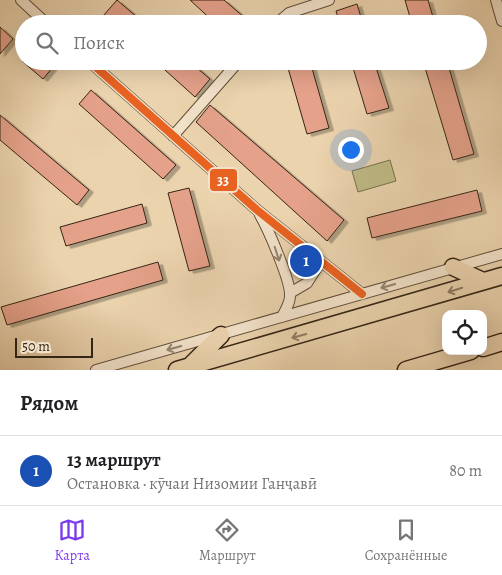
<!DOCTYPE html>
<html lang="ru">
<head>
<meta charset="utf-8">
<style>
	body { margin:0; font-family:Alegreya,serif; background:#f2f2f2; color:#202124 }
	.controls { position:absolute; right:15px; bottom:15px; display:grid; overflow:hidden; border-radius:10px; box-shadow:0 5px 20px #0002 }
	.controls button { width:45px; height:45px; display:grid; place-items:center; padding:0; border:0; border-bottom:1px solid #e0e0e0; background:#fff; color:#202124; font:25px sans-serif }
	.scale { position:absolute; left:15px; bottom:12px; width:78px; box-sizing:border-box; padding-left:5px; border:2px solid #342515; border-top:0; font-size:14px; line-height:18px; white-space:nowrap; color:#342515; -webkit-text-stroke:4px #f2e2ca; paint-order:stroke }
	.you { position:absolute; left:350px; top:149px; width:18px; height:18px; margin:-12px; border:4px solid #fff; border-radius:50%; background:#1a73e8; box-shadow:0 0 0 8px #1a73e833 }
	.badge { display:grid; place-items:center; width:32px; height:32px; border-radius:50%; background:#7c3aed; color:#fff; font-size:16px; font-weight:700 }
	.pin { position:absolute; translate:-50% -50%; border:2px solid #fff; box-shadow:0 1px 5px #0006 }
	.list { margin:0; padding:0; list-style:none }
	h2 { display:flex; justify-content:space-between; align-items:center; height:65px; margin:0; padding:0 20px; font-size:21px }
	h2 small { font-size:16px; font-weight:400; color:#757577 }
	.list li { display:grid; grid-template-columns:32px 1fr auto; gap:15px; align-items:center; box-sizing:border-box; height:70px; padding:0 20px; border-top:1px solid #e0e0e0 }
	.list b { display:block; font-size:19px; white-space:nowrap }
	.list p { margin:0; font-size:16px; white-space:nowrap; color:#757577 }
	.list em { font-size:16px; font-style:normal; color:#757577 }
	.icon { flex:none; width:28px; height:28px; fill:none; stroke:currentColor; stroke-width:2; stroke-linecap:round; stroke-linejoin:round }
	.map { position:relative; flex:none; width:502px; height:370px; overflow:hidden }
	.search { position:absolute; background:#fff; box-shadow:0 5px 20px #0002; left:15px; right:15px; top:15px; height:55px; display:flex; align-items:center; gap:12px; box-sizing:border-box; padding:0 18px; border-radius:28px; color:#757577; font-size:19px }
	.sheet { height:135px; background:#fff }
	nav { display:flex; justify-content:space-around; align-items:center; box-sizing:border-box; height:70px; border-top:1px solid #e0e0e0; background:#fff; font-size:14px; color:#757577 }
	nav a { display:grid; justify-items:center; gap:2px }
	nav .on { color:#7c3aed }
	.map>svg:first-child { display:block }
	.green { fill:#beba85; stroke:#79704d }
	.building { fill:#e5a18a; stroke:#342515; filter:url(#shadow) }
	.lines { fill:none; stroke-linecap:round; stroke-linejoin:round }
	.minor-casing { stroke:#62503b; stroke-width:12 }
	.primary-casing { stroke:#342515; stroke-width:19 }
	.minor { stroke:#f2e2ca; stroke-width:10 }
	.primary { stroke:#ebd3ae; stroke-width:16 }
	.bus-1-casing { stroke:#f2e2ca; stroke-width:11 }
	.bus-1 { stroke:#e86221; stroke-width:8 }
	.oneway { stroke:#938470 }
	.oneway2 { stroke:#907c62 }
	.line-badge { stroke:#f2e2ca; stroke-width:2 }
	.badge-label { font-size:14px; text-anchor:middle; font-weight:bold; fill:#fff }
</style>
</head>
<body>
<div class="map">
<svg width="502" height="370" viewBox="0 0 502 370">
	<defs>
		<filter id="shadow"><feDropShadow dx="4.5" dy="2.5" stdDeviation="0" flood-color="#0004"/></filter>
	</defs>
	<rect width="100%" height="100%" fill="#ebd3ae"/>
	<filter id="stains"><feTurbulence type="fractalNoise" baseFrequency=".004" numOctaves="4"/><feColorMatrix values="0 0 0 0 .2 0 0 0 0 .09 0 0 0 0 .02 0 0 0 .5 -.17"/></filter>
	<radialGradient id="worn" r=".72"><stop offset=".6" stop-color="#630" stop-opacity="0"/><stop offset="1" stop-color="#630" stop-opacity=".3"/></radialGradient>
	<path class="green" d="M 390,160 L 396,181 L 358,192 L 352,171 Z"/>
	<path class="building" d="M 117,0 L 145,24 L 112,24 L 103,16 Z
		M 190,0 L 224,0 L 252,24 L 216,24 Z
		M 405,0 L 428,0 L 435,24 L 412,24 Z
		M 357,4 L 363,24 L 340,24 L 336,11 Z
		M 0,27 L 13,39 L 0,54 Z
		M 22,61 L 58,61 L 43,79 Z
		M 155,61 L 189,61 L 210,79 L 195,97 Z
		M 286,61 L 310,61 L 329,128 L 307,134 Z
		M 351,61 L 374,61 L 389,108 L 367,114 Z
		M 423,61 L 447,61 L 474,154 L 453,160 Z
		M 91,90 L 176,165 L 163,179 L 79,104 Z
		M 210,105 L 344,220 L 327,241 L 196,122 Z
		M 0,115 L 89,190 L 77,205 L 0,140 Z
		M 189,188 L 210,266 L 189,271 L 168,193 Z
		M 477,190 L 482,211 L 372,238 L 367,218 Z
		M 142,204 L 147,223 L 66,246 L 60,227 Z
		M 158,262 L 163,280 L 7,325 L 1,307 Z"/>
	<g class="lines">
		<g class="minor-casing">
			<path id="minor" d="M 21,0 L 47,24
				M 496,0 L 502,21
				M 276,24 L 289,13 L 329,0
				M 89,61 L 257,210 L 362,294
				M 173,136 L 239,61
				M 260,215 C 268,229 291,281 290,296 C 290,304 285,310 282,317
				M 290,293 L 307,283 L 321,261
				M 96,370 L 502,254"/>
		</g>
		<g class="primary-casing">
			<path id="primary" d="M 453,267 L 483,281
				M 483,348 L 502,342
				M 191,365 L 221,335
				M 177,370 L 502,276
				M 406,370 L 471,351"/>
		</g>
		<use href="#minor" class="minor"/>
		<use href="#primary" class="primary"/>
		<g class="bus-1-casing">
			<path id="bus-1" d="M 89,61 L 257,210 L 362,294"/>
		</g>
		<use href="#bus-1" class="bus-1"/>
	</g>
	<defs><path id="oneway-shaft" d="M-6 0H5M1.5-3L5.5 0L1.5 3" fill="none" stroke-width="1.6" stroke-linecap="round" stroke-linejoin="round" transform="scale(1.25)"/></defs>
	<g class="oneway">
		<use href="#oneway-shaft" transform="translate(277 254) rotate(72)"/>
		<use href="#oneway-shaft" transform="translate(388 286) rotate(164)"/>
		<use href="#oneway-shaft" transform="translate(174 348) rotate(164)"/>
	</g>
	<g class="oneway2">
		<use href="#oneway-shaft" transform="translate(455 290) rotate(162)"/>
		<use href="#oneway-shaft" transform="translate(299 336) rotate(164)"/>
	</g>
	<rect class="line-badge" x="209" y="168" width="29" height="24" rx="5" fill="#e86221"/>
	<g class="badge-label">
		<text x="223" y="185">33</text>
	</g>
	<rect width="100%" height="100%" filter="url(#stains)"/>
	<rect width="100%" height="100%" fill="url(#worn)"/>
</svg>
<div class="controls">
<button><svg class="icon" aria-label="locate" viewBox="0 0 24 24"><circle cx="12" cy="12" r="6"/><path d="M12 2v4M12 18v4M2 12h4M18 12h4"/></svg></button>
</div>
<div class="scale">50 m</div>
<div class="you"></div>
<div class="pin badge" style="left:306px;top:261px;background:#1a4fb4">1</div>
<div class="search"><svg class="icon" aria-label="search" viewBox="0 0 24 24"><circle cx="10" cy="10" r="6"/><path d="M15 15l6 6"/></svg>Поиск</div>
</div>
<section class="sheet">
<h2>Рядом<small></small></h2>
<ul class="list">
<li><span class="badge" style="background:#1a4fb4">1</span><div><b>13 маршрут</b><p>Остановка · кӯчаи Низомии Ганҷавӣ</p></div><em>80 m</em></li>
</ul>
</section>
<nav>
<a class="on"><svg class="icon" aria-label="map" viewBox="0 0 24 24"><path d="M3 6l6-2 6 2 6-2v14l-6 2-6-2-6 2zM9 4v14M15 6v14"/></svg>Карта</a>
<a><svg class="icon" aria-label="directions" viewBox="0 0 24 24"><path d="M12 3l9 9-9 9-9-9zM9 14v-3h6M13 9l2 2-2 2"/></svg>Маршрут</a>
<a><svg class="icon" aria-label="saved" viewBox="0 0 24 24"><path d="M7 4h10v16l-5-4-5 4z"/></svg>Сохранённые</a>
</nav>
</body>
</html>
